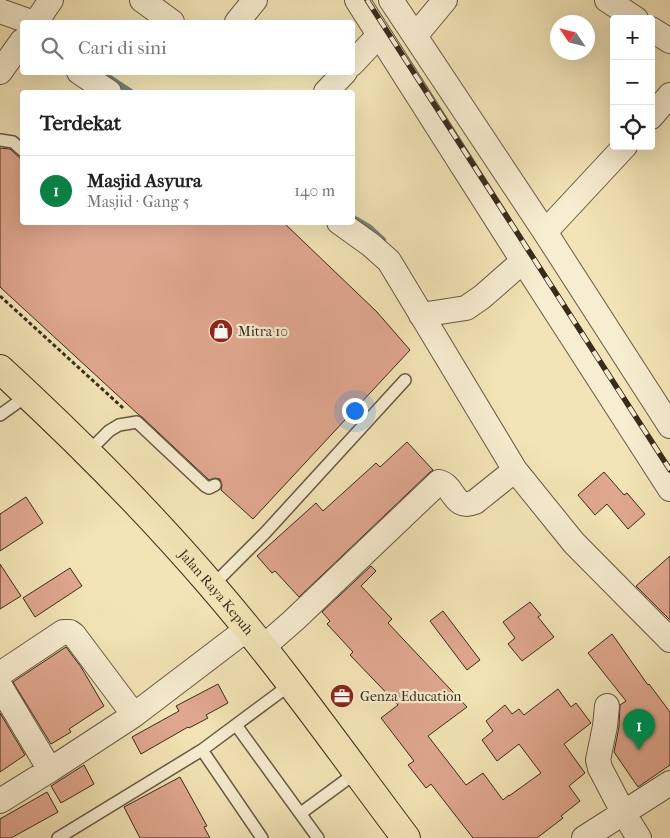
<!DOCTYPE html>
<html lang="id">
<head>
<meta charset="utf-8">
<style>
	body { margin:0; font-family:"IM FELL French Canon",serif; background:#f2f2f2; color:#222 }
	.controls { position:absolute; right:15px; top:15px; display:grid; overflow:hidden; border-radius:5px; box-shadow:0 5px 20px #0002 }
	.controls button { width:45px; height:45px; display:grid; place-items:center; padding:0; border:0; border-bottom:1px solid #e0e0e0; background:#fff; color:#222; font:25px sans-serif }
	.compass { position:absolute; left:550px; top:15px; width:45px; height:45px; border-radius:50%; background:#fff; box-shadow:0 5px 20px #0002; rotate:305deg }
	.you { position:absolute; left:354px; top:410px; width:18px; height:18px; margin:-12px; border:4px solid #fff; border-radius:50%; background:#1a73e8; box-shadow:0 0 0 8px #1a73e833 }
	.badge { display:grid; place-items:center; width:32px; height:32px; border-radius:50%; background:#0b8043; color:#fff; font-size:16px; font-weight:700 }
	.pin { position:absolute; translate:-50% -41px; filter:drop-shadow(0 1px 2px #0008) }
	.pin::after { content:''; position:absolute; top:26px; width:18px; height:15px; background:inherit; clip-path:polygon(0 0,100% 0,50% 100%) }
	.list { margin:0; padding:0; list-style:none }
	h2 { display:flex; justify-content:space-between; align-items:center; height:65px; margin:0; padding:0 20px; font-size:21px }
	h2 small { font-size:16px; font-weight:400; color:#767676 }
	.list li { display:grid; grid-template-columns:32px 1fr auto; gap:15px; align-items:center; box-sizing:border-box; height:70px; padding:0 20px; border-top:1px solid #e0e0e0 }
	.list b { display:block; font-size:19px; white-space:nowrap }
	.list p { margin:0; font-size:16px; white-space:nowrap; color:#767676 }
	.list em { font-size:16px; font-style:normal; color:#767676 }
	.icon { flex:none; width:28px; height:28px; fill:none; stroke:currentColor; stroke-width:2; stroke-linecap:round; stroke-linejoin:round }
	.map { position:relative; flex:none; width:670px; height:838px; overflow:hidden }
	.search { position:absolute; background:#fff; box-shadow:0 5px 20px #0002; left:20px; top:20px; width:335px; height:55px; display:flex; align-items:center; gap:12px; box-sizing:border-box; padding:0 18px; border-radius:5px; color:#767676; font-size:19px }
	.panel { position:absolute; background:#fff; box-shadow:0 5px 20px #0002; left:20px; top:90px; width:335px; height:135px; border-radius:5px }
	.map>svg:first-child { display:block }
	.lines { fill:none; stroke-linecap:round; stroke-linejoin:round }
	.stream { stroke:#738475; stroke-width:6 }
	.building { fill:#e0a78f; stroke:#382c1d }
	.lane-casing { stroke:#665a43; stroke-width:14 }
	.street-casing { stroke:#665a43; stroke-width:26 }
	.primary-casing { stroke:#382c1d; stroke-width:30 }
	.path { stroke:#382c1d; stroke-width:3; stroke-dasharray:4 2.5; stroke-linecap:butt }
	.lane { stroke:#f7edd0; stroke-width:11 }
	.street { stroke:#f7edd0; stroke-width:24 }
	.primary { stroke:#f2e4b6; stroke-width:28 }
	.rail-casing { stroke:#382c1d; stroke-width:5.5 }
	.rail { stroke:#f7edd0; stroke-width:4; stroke-dasharray:11; stroke-linecap:butt }
	.labels { text-anchor:middle; stroke-width:4.5; stroke-linejoin:round; paint-order:stroke }
	.poi-label { font-size:14px; fill:#382c1d; stroke:#f7edd0; text-anchor:start }
	.street-label { font-size:14px; fill:#382c1d; stroke:#f7edd0 }
</style>
</head>
<body>
<div class="map">
<svg width="670" height="838" viewBox="0 0 670 838">
	<rect width="100%" height="100%" fill="#f2e4b6"/>
	<filter id="stains"><feTurbulence type="fractalNoise" baseFrequency=".004" numOctaves="4"/><feColorMatrix values="0 0 0 0 .2 0 0 0 0 .09 0 0 0 0 .02 0 0 0 .5 -.17"/></filter>
	<radialGradient id="worn" r=".72"><stop offset=".6" stop-color="#630" stop-opacity="0"/><stop offset="1" stop-color="#630" stop-opacity=".3"/></radialGradient>
	<g class="lines">
		<path class="stream" d="M 101,72 L 131,92
			M 352,217 L 369,227 L 383,240"/>
	</g>
	<path class="building" d="M 0,148 L 10,149 L 22,160 L 22,222 L 283,222 L 377,312 L 410,350 L 253,519 L 221,490 L 222,485 L 220,479 L 215,478 L 209,480 L 142,417 L 139,415 L 0,287 Z
		M 407,442 L 433,470 L 430,472 L 299,597 L 275,571 L 272,573 L 257,556 L 316,503 L 323,511 L 376,463 L 380,467 Z
		M 604,472 L 624,495 L 627,493 L 645,514 L 628,529 L 607,504 L 595,515 L 578,495 Z
		M 26,497 L 43,523 L 0,551 L 0,514 Z
		M 670,556 L 670,620 L 636,586 Z
		M 0,564 L 21,596 L 0,609 Z
		M 371,566 L 376,571 L 361,586 L 392,619 L 388,623 L 467,707 L 428,736 L 466,785 L 483,773 L 503,800 L 509,795 L 509,796 L 541,773 L 519,744 L 497,761 L 482,740 L 493,731 L 486,721 L 505,705 L 512,714 L 519,709 L 524,715 L 558,689 L 571,707 L 576,703 L 591,723 L 564,744 L 585,773 L 569,786 L 580,801 L 561,816 L 563,818 L 537,838 L 473,838 L 431,784 L 426,788 L 408,765 L 414,761 L 381,718 L 398,705 L 350,655 L 353,652 L 327,624 L 330,621 L 322,612 Z
		M 70,568 L 82,586 L 35,617 L 23,598 Z
		M 530,602 L 541,615 L 538,617 L 554,637 L 522,661 L 508,644 L 515,638 L 503,622 Z
		M 443,611 L 480,660 L 467,670 L 430,621 Z
		M 612,634 L 648,685 L 649,684 L 670,712 L 670,765 L 638,787 L 614,752 L 619,727 L 620,705 L 626,701 L 588,653 Z
		M 66,647 L 81,667 L 104,706 L 69,729 L 71,732 L 51,744 L 13,682 Z
		M 218,684 L 228,703 L 206,715 L 208,718 L 189,728 L 188,727 L 141,754 L 132,737 L 179,711 L 176,706 Z
		M 0,713 L 25,755 L 0,772 Z
		M 84,765 L 94,784 L 61,803 L 51,786 Z
		M 180,777 L 207,826 L 204,827 L 210,838 L 140,838 L 124,807 Z
		M 47,792 L 58,812 L 11,838 L 0,838 L 0,819 Z"/>
	<g class="lines">
		<g class="lane-casing">
			<path id="lane" d="M 0,140 L 13,142 L 22,150
				M 0,415 L 28,395
				M 87,453 L 109,431 L 119,425 L 137,422 L 205,486 L 209,488 L 215,485
				M 212,586 L 265,533 L 405,380
				M 236,725 L 318,838
				M 202,750 L 262,838
				M 301,813 L 357,772
				M 58,838 L 202,750 L 291,684"/>
		</g>
		<g class="street-casing">
			<path id="street" d="M 142,0 L 172,22
				M 357,0 L 523,261 L 670,489
				M 391,0 L 545,232 L 670,426
				M 607,0 L 636,19
				M 0,11 L 31,22
				M 36,22 L 51,0
				M 237,22 L 255,0
				M 651,29 L 670,41
				M 415,36 L 445,0
				M 352,64 L 379,35
				M 0,72 L 22,41
				M 79,72 L 109,92
				M 326,92 L 345,72
				M 651,117 L 670,95
				M 339,222 L 371,245 L 389,261 L 515,470 L 574,543 L 670,640
				M 545,232 L 625,146
				M 421,315 L 466,308 L 482,297 L 523,261
				M 262,648 L 293,621 L 439,482 C 455,486 453,511 475,502 L 515,470
				M 0,674 L 63,632 L 70,632 L 74,635 L 134,715
				M 0,686 L 50,770
				M 607,706 L 605,726 L 598,760 L 600,768 L 623,812 L 639,838
				M 0,801 L 50,770 L 134,715 L 247,629
				M 584,838 L 670,783"/>
		</g>
		<g class="primary-casing">
			<g id="primary">
				<path id="s1" d="M 0,369 C 74,437 146,509 212,586 C 281,666 342,753 406,838"/>
			</g>
		</g>
		<path class="path" d="M 0,296 L 123,408"/>
		<use href="#lane" class="lane"/>
		<use href="#street" class="street"/>
		<use href="#primary" class="primary"/>
		<g class="rail-casing">
			<path id="rail" d="M 367,0 L 670,470"/>
		</g>
		<use href="#rail" class="rail"/>
	</g>
	<defs>
		<g id="shop-disc" transform="scale(1.25)"><circle r="9.5" fill="#8f2418" stroke="#f7edd0"/><path d="M-5-2.5h2.3a2.7 3.5 0 0 1 5.4 0H5L5.5 6h-11ZM-1.5-2.5h3a1.5 2.3 0 0 0-3 0Z" fill="#fff"/></g>
		<g id="office-disc" transform="scale(1.25)"><circle r="9.5" fill="#8f2418" stroke="#f7edd0"/><path d="M-6-3h4V-5.5h4V-3h4V5H-6ZM-1-4.5V-3h2v-1.5ZM-6 0V1H6V0Z" fill="#fff"/></g>
	</defs>
	<g fill-rule="evenodd">
		<use href="#shop-disc" x="221" y="331"/>
		<use href="#office-disc" x="342" y="696"/>
	</g>
	<g class="labels">
		<g class="poi-label">
			<text x="238" y="336">Mitra 10</text>
			<text x="360" y="701">Genza Education</text>
		</g>
		<g class="street-label">
			<text dy="5" stroke="none"><textPath href="#s1" startOffset="311">Jalan Raya Kepuh</textPath></text>
		</g>
	</g>
	<rect width="100%" height="100%" filter="url(#stains)"/>
	<rect width="100%" height="100%" fill="url(#worn)"/>
</svg>
<div class="controls">
<button>+</button>
<button>−</button>
<button><svg class="icon" aria-label="locate" viewBox="0 0 24 24"><circle cx="12" cy="12" r="6"/><path d="M12 2v4M12 18v4M2 12h4M18 12h4"/></svg></button>
</div>
<svg class="compass" viewBox="-18 -18 36 36"><path d="M0-13l5 13h-10z" fill="#e53935"/><path d="M0 13l5-13h-10z" fill="#767676"/></svg>
<div class="you"></div>
<div class="pin badge" style="left:639px;top:750px">1</div>
<div class="search"><svg class="icon" aria-label="search" viewBox="0 0 24 24"><circle cx="10" cy="10" r="6"/><path d="M15 15l6 6"/></svg>Cari di sini</div>
<section class="panel">
<h2>Terdekat<small></small></h2>
<ul class="list">
<li><span class="badge">1</span><div><b>Masjid Asyura</b><p>Masjid · Gang 5</p></div><em>140 m</em></li>
</ul>
</section>
</div>
</body>
</html>
